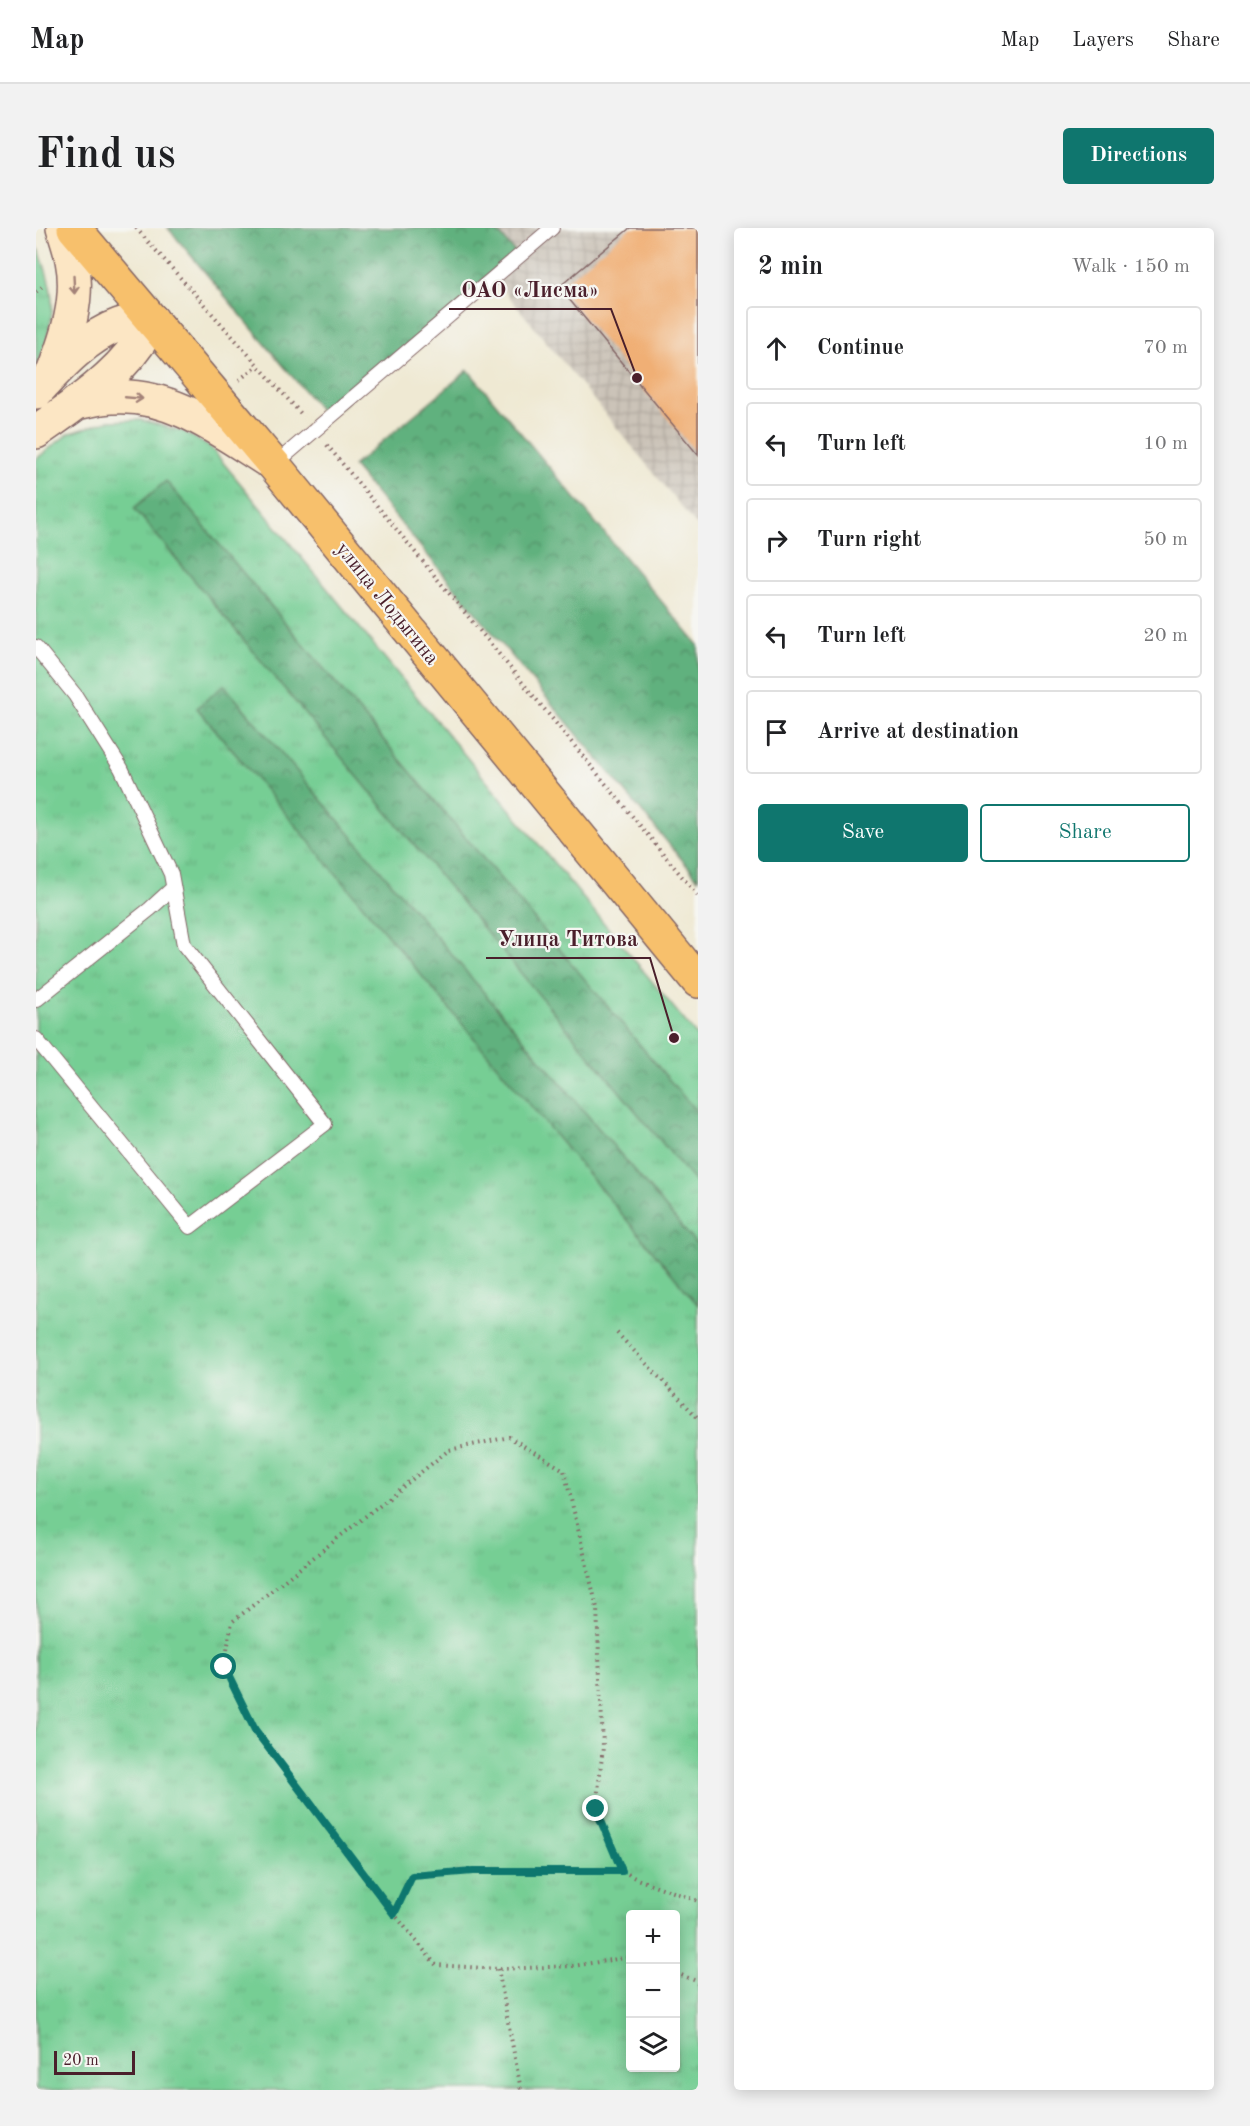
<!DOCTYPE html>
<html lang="en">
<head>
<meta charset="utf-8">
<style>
	body { margin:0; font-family:"Old Standard TT",serif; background:#f2f2f2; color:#202124 }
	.controls { position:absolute; right:18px; bottom:18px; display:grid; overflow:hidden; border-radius:6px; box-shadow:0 3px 15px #0003 }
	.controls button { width:54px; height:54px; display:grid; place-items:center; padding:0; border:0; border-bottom:2px solid #e0e0e0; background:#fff; color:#202124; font:30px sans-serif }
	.scale { position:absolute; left:18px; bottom:15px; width:81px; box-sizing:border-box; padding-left:6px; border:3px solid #4a1f2b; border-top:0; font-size:16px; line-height:21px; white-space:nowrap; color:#4a1f2b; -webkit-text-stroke:4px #f6f6f2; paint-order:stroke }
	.stop { position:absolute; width:18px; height:18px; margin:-14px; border:4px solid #0f766e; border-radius:50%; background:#fff }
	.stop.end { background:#0f766e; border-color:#fff; box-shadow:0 2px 6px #0008 }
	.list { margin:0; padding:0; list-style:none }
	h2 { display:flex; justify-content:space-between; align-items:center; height:78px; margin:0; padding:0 24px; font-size:26px }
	h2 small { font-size:20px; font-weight:400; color:#757577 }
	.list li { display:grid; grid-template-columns:39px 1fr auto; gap:18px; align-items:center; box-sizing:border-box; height:84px; margin:0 12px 12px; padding:0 12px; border:2px solid #e0e0e0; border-radius:6px }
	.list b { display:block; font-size:22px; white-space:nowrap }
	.list em { font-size:20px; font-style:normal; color:#757577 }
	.actions { display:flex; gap:12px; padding:18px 24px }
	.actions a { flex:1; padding:14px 0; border:2px solid #0f766e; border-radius:6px; text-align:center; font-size:21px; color:#0f766e }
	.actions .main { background:#0f766e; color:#fff }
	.icon { flex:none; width:33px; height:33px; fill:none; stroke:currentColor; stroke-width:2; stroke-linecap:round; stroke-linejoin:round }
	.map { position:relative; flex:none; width:662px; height:1862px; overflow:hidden; border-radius:6px }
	header { display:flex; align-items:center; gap:36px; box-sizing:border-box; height:84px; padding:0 30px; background:#fff; border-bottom:2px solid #e0e0e0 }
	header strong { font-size:28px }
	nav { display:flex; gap:33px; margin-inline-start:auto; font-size:21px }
	.intro { display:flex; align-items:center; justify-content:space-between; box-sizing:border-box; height:144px; padding:0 36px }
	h1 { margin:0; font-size:42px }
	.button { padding:15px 27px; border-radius:6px; background:#0f766e; color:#fff; font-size:21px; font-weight:700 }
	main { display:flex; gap:36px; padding:0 36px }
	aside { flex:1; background:#fff; border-radius:6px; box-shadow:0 3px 15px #0003 }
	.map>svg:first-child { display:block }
	.industrial { fill:url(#industrial-grid) }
	.grass { fill:url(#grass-tufts); stroke:#607660; stroke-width:1.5; fill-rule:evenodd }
	.forest { fill:url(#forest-crowns); stroke:#556854; stroke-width:1.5 }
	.building { fill:#f0af75 }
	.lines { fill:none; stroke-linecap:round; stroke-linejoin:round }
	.lane-casing { stroke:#846666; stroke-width:16 }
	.secondary-casing { stroke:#846666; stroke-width:36 }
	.primary-casing { stroke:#846666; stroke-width:36 }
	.path { stroke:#846666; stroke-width:4; stroke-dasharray:1.5 4.5; stroke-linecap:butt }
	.lane { stroke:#fff; stroke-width:14 }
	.secondary { stroke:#fce6c4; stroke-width:33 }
	.primary { stroke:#f7c06c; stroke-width:33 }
	.oneway { stroke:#a38278 }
	.route { stroke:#0f766e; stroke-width:8 }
	.labels { text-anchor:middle; stroke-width:4.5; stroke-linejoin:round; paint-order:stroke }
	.street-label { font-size:21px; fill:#4a1f2b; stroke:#f6f6f2 }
	.leader { fill:none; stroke:#4a1f2b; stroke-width:2 }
	.callout-dot { fill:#4a1f2b; stroke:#f6f6f2; stroke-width:2 }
	.callout-label { font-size:22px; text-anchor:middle; font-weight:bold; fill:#4a1f2b; stroke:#f6f6f2; stroke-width:4.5; stroke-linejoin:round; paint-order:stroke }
</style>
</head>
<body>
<header>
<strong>Map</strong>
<nav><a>Map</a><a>Layers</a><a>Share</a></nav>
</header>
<div class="intro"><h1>Find us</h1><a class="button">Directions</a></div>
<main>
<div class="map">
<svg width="662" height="1862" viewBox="0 0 662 1862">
	<defs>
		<pattern id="industrial-grid" width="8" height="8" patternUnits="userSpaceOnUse" patternTransform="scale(1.5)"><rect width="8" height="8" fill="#cbc3b8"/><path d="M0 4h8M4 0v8" fill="none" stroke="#b0a79e"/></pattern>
		<pattern id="grass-tufts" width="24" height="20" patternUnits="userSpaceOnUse" patternTransform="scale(1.5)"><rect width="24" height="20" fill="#76ce94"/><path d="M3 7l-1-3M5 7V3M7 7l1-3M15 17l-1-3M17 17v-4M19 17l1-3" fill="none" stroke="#68b080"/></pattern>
		<pattern id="forest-crowns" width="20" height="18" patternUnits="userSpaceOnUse" patternTransform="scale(1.5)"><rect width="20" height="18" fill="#60b17e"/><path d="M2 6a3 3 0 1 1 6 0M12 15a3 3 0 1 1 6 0" fill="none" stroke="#518f67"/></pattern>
	</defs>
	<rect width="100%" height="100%" fill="#f6f6f2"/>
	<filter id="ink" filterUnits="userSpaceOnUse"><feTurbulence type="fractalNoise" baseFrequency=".0167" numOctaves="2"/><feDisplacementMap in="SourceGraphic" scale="12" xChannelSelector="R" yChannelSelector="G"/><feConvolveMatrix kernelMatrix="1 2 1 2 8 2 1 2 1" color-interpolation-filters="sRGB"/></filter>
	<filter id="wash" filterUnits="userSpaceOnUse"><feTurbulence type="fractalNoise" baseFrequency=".008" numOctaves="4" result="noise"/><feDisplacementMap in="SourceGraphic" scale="24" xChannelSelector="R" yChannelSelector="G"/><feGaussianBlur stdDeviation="1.35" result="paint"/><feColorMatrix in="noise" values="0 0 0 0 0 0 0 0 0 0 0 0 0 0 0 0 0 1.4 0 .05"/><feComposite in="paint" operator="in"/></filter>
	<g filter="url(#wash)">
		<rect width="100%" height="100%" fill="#efe9d3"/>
		<path class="industrial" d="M 417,0 L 662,0 L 662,299 Z"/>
		<path class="grass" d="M 0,17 C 8,33 16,59 16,76 C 17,94 8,124 0,139 Z
			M 105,192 L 149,204 L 175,220 L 662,809 L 662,1862 L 0,1862 L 0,231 L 32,206 L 71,193 ZM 594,1686 L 640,1686 L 640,1840 L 594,1840 Z"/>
		<path class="forest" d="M 132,0 L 459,0 L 483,29 L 291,190 Z
			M 432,142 L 662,417 L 662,651 L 317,238 Z
			M 130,253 L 662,886 L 662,958 L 98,280 Z
			M 188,457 L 662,1018 L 662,1077 L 161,480 Z"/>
		<g id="blocks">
			<path class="building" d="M 594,0 L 662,0 L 662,227 L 523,59 Z"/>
		</g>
	</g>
	<g filter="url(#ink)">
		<use href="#blocks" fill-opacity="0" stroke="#846666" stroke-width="1.5"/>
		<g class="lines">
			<g class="lane-casing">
				<path id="lane" d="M 238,237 L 516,0
					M 0,419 L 39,467 L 85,540 L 135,646 L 148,717 L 289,896 L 154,999 L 0,811
					M 0,772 L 114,681 L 137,660"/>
			</g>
			<g class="secondary-casing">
				<path id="secondary" d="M 17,145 C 31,109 44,71 36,32 C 34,21 30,10 27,0
					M 0,164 C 23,139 51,108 83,97 C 93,94 105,94 116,92
					M 40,175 C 52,173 65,169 77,169 C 135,165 183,202 229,231
					M 0,204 C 34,180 78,151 102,116 C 107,109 111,100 116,92"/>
			</g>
			<g class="primary-casing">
				<path id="primary" d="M 38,0 L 238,237 L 662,753"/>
			</g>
			<path class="path" d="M 100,0 L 267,188
				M 0,64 L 9,56
				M 203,152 L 221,138
				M 291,217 L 662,668
				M 581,1105 L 662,1190
				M 586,1643 L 560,1581 L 567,1519 L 561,1380 L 528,1242 L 473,1209 L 413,1222 L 196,1394 L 188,1439 L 219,1502 L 332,1654 L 400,1737 L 462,1741 L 537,1738 L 594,1729
				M 358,1686 L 376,1649 L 437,1643 L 586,1643 L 601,1651 L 662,1673
				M 462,1741 L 485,1862
				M 640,1745 L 660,1753 L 662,1756"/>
			<use href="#lane" class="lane"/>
			<use href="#secondary" class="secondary"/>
			<use href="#primary" class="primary"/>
		</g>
		<defs><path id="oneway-shaft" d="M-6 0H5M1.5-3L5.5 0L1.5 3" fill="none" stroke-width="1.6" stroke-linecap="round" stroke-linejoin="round" transform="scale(1.5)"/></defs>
		<g class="oneway">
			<use href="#oneway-shaft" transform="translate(38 57) rotate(87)"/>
			<use href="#oneway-shaft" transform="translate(98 170) rotate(5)"/>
		</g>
	</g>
	<g class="lines" filter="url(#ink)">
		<path class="route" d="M 188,1439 L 219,1502 L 358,1686 L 376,1648 L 437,1643 L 586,1643 L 560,1581"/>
	</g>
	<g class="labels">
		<g class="street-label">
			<text transform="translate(352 375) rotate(51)" y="7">улица Лодыгина</text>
		</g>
	</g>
	<path class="leader" d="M601 150L575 81H413M638 810L614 730H450"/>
	<g class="callout-dot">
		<circle cx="601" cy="150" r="6"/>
		<circle cx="638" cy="810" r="6"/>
	</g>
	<g class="callout-label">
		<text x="494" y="69">ОАО «Лисма»</text>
		<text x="532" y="718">Улица Титова</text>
	</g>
</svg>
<div class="controls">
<button>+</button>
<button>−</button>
<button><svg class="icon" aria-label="layers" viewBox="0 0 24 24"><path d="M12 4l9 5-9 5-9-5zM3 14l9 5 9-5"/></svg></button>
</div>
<div class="scale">20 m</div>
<div class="stop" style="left:188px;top:1439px"></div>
<div class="stop end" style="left:560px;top:1581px"></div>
</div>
<aside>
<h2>2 min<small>Walk · 150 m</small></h2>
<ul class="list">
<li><svg class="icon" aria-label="ahead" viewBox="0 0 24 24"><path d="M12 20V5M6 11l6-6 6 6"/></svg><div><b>Continue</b></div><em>70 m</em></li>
<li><svg class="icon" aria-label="left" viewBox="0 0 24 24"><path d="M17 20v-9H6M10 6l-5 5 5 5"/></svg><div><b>Turn left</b></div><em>10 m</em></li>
<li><svg class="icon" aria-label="right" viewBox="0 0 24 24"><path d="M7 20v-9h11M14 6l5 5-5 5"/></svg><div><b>Turn right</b></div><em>50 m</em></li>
<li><svg class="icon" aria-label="left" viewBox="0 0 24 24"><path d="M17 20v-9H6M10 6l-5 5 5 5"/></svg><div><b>Turn left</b></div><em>20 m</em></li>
<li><svg class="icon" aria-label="arrive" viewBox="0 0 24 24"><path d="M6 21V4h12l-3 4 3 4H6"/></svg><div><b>Arrive at destination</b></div></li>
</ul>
<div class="actions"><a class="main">Save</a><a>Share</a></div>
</aside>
</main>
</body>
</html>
